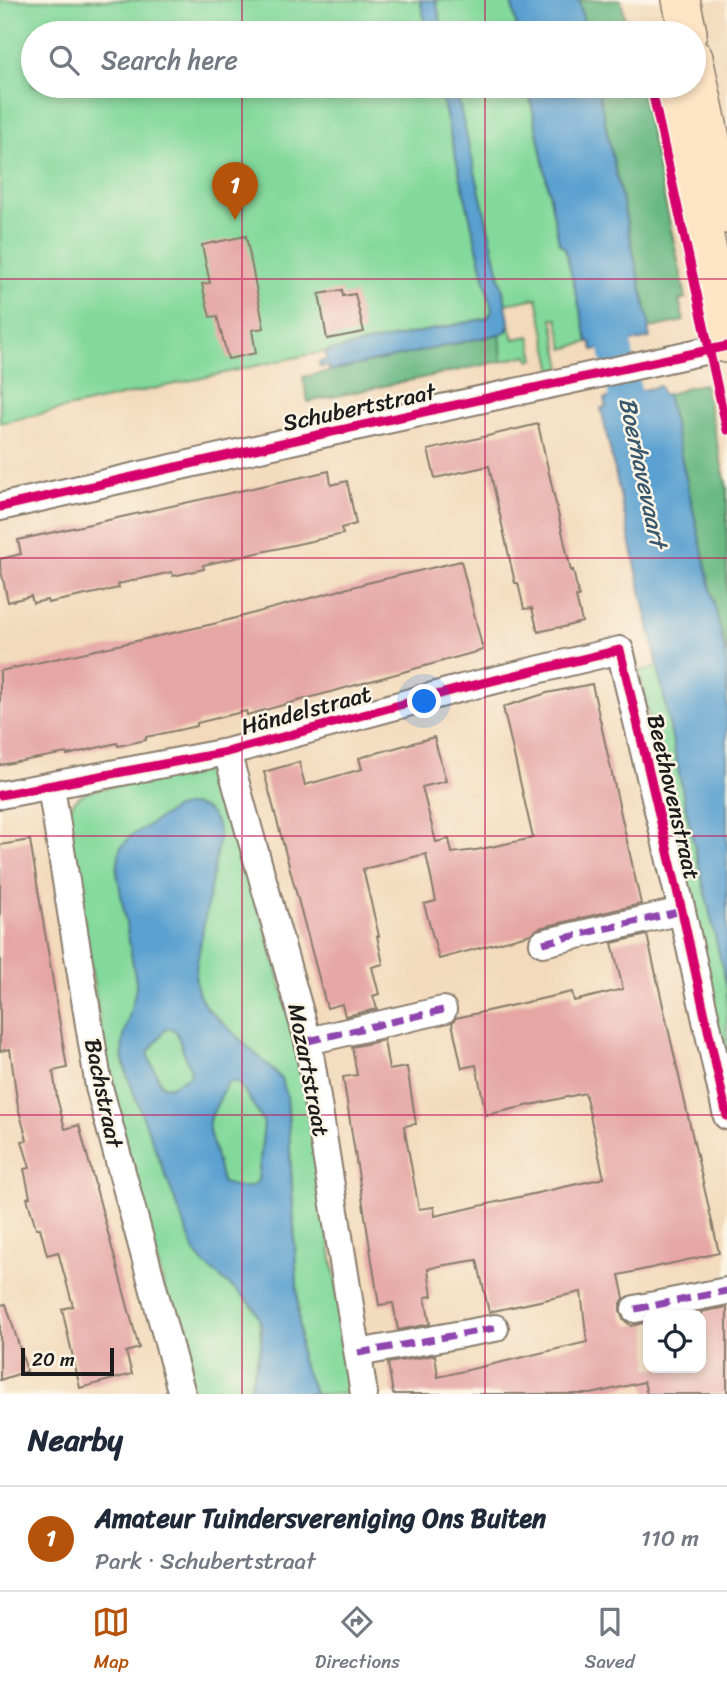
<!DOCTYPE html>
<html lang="en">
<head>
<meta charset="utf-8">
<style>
	body { margin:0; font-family:Sriracha,sans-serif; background:#f2f2f3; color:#1f2937 }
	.controls { position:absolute; right:21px; bottom:21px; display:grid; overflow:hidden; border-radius:14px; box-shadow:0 4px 10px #0003 }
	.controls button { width:63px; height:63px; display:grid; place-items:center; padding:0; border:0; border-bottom:2px solid #e0e1e3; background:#fff; color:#1f2937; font:35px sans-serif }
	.scale { position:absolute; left:21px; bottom:18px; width:93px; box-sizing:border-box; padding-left:7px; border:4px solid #1c1c1c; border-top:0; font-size:19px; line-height:24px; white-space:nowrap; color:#1c1c1c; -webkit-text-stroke:5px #fcf5e5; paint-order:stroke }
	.you { position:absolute; left:425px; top:702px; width:24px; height:24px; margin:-18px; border:5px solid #fff; border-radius:50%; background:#1a73e8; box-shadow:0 0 0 10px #1a73e833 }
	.badge { display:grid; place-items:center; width:46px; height:46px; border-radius:50%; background:#b45309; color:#fff; font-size:23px; font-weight:700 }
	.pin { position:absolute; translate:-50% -58px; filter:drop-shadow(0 2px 4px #0008) }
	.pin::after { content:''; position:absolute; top:37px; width:24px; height:21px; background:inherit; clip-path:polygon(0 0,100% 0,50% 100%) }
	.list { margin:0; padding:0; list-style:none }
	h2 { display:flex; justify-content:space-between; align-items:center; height:91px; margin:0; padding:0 28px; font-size:30px }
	h2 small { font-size:23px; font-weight:400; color:#747a83 }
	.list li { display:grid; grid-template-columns:46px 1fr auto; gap:21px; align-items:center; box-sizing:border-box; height:105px; padding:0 28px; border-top:2px solid #e0e1e3 }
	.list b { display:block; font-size:26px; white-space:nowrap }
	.list p { margin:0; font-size:23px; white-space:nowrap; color:#747a83 }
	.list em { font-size:23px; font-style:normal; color:#747a83 }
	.icon { flex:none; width:38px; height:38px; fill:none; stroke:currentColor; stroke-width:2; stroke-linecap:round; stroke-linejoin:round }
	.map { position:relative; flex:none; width:727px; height:1394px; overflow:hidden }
	.search { position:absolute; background:#fff; box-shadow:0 4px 10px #0003; left:21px; right:21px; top:21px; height:77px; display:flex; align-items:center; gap:18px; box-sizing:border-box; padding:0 24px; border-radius:38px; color:#747a83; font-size:26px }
	.sheet { height:196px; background:#fff }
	nav { display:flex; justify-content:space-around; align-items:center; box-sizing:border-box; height:98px; border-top:2px solid #e0e1e3; background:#fff; font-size:19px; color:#747a83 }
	nav a { display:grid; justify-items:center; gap:4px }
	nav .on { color:#b45309 }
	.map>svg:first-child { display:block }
	.green { fill:#83d99c; stroke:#507a5c; stroke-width:2 }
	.forest { fill:#6ab984; stroke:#436a50; stroke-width:2 }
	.water { fill:#5aa0d0; stroke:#3b5e76; stroke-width:2; fill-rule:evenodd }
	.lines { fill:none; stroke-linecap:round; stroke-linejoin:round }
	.canal { stroke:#5aa0d0; stroke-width:33 }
	.building { fill:#e5a6a4 }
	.street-casing { stroke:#887b6c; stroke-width:30 }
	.secondary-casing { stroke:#887b6c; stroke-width:40 }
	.street { stroke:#fff; stroke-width:26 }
	.secondary { stroke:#fee5c5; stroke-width:37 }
	.quiet { stroke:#8e44ad; stroke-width:7; stroke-dasharray:14 7; stroke-linecap:butt }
	.cycleway-casing { stroke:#fcf5e5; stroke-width:13 }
	.cycleway { stroke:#d6006c; stroke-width:9 }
	.grid { fill:none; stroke:#c2185b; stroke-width:2; stroke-opacity:0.55 }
	.labels { text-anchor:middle; stroke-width:5; stroke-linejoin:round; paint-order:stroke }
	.street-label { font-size:23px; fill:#1c1c1c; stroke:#fcf5e5 }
	.water-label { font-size:24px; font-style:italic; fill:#38576d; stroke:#fcf5e5 }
</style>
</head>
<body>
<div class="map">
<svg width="727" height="1394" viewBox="0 0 727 1394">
	<rect width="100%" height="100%" fill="#fcf5e5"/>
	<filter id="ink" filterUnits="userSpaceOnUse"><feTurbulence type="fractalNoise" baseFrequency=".0143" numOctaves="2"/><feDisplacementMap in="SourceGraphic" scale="14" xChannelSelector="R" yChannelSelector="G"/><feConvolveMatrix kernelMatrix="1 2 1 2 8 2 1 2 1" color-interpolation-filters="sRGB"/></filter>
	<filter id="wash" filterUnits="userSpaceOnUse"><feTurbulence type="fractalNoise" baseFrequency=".00686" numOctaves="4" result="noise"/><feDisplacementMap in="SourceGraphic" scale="28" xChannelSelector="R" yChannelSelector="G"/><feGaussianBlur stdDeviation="1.57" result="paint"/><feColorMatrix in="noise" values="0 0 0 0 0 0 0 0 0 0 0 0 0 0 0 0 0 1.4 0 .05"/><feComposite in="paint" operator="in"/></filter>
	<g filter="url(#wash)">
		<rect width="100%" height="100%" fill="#f3dabc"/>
		<path class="green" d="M 0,0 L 420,0 L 428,33 L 33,33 L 33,86 L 439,86 L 492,310 L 488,318 L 269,363 L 0,423 Z
			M 436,0 L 511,0 L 518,33 L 443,33 Z
			M 455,86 L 528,86 L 559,242 L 561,245 L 565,248 L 588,342 L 564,349 L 557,318 L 552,318 L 562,368 L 553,371 L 537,298 L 506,304 Z
			M 510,326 L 514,339 L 530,336 L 535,359 L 530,360 L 528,355 L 502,361 L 500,334 L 508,330 Z
			M 658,667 L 686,809 L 727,988 L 727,1069 L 639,671 Z
			M 198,768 L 211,770 L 223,779 L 296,1037 L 354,1394 L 315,1394 L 301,1361 L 288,1106 C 287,1094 284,1084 277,1074 L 208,1009 C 198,997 194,985 196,969 L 117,871 L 136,982 L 136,990 L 122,1057 L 127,1075 L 195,1252 L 246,1299 L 254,1308 L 259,1318 L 261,1343 L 248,1394 L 193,1394 L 110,1086 L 67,816 C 71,804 75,798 87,792 Z
			M 170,1028 L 176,1031 L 191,1071 L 190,1076 L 169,1087 L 162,1085 L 148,1056 L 149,1051 L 166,1029 Z
			M 234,1081 L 241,1086 L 264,1123 L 258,1181 C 249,1192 237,1186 225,1184 L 222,1182 L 209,1130 L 209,1121 L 227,1083 Z"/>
		<path class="forest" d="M 579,0 L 621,0 L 628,33 L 586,33 Z
			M 597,86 L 640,86 L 686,298 L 679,300 L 684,321 L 650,328 Z
			M 500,334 L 502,361 L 308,402 L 303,377 Z
			M 704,384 L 727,488 L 727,660 L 667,394 L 683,390 L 683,388 Z"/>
		<path class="water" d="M 420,0 L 436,0 L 443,33 L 428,33 Z
			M 511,0 L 579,0 L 586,33 L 518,33 Z
			M 439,86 L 455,86 L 506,304 C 507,314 513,326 504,333 L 330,371 L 328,366 L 320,367 L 319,362 L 327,360 L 325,352 L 488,318 L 492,310 Z
			M 528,86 L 597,86 L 650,328 L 648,328 L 650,338 L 593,350 L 591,342 L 588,342 L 565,248 L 561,245 L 559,242 Z
			M 660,386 L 662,394 L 667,394 L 727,660 L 727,988 L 686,809 L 658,667 L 601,408 L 606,407 L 604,399 Z
			M 191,805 C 211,807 218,820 219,838 L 196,969 C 194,985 198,997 208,1009 L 277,1074 L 282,1081 L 287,1095 L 301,1360 L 315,1394 L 248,1394 C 254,1369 271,1333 255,1309 C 248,1298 236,1291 227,1283 C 216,1273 203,1265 195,1252 L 127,1075 C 126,1070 124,1064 123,1059 C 119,1033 136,1007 136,982 L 117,871 L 120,848 L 131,836 L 176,808 ZM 170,1028 L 176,1031 L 191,1071 L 190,1076 L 169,1087 L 161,1085 L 148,1056 L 149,1051 L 166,1029 ZM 234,1081 L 242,1086 L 264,1123 L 258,1181 C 250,1192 237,1186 225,1184 L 222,1182 L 209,1130 L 209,1121 L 227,1083 Z"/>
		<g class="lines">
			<path class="canal" d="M 605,300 L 635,439"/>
		</g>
		<g id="blocks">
			<path class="building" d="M 246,236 L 264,328 L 252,330 L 256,353 L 228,359 L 217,316 L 210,317 L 202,284 L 210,283 L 202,245 Z
				M 342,290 L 343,296 L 355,294 L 364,332 L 327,339 L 319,294 Z
				M 538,424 L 571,571 L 573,570 L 579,597 L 576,597 L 582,622 L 560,628 L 559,627 L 538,632 L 532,608 L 524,609 L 518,583 L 515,583 L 489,466 L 435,478 L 428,450 Z
				M 329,471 L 331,485 L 347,481 L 356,524 L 341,528 L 343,534 L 203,565 L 204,569 L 173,576 L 172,572 L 118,584 L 119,588 L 48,603 L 47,600 L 33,603 L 31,596 L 8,602 L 0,566 L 0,559 L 21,554 L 18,540 Z
				M 461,561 L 483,650 L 247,715 L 246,711 L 197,723 L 197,726 L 146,737 L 146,740 L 118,746 L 117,743 L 67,755 L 66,753 L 0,765 L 0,671 L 213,624 L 367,583 Z
				M 592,684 L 641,904 L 539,928 L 531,934 L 439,959 L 424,904 L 436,901 L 426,854 L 363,869 L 379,936 L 377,936 L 383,964 L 372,967 L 379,994 L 373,996 L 377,1009 L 345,1016 L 342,1004 L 327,1008 L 264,772 L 299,762 L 305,785 L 362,769 L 359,758 L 434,737 L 446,781 L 422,787 L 436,842 L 449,839 L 452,853 L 476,850 L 533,838 L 503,707 L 547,693 Z
				M 30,840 L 67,1068 L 53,1071 L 57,1098 L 65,1129 L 79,1125 L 139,1348 L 126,1352 L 132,1374 L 80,1388 L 62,1309 L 73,1306 L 58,1252 L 47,1255 L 40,1228 L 36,1228 L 27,1198 L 30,1197 L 24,1169 L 30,1168 L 22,1141 L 27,1140 L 18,1107 L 10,1049 L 0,1051 L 0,845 Z
				M 647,935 L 719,1253 L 619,1275 L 624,1298 L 620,1305 L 620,1311 L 623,1319 L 631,1326 L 648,1322 L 648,1368 L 701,1368 L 701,1312 L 727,1307 L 727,1394 L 647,1394 L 644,1382 L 591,1394 L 393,1394 L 388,1363 L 435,1355 L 438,1377 L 587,1342 L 581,1292 L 489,1312 L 477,1260 L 439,1266 L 428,1269 L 432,1296 L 425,1297 L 430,1324 L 398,1330 L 393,1303 L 379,1305 L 343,1077 L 357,1075 L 352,1047 L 384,1040 L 389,1070 L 407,1067 L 416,1124 L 404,1126 L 419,1209 L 434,1207 L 435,1216 L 604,1178 L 585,1093 L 486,1115 L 476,1065 L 462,1068 L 452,1023 L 456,1018 L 572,992 L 574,1001 L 623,989 L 612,943 Z
				M 6,1304 L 27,1371 L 0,1380 L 0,1305 Z"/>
		</g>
	</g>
	<g filter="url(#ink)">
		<use href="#blocks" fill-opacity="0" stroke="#887b6c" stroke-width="2"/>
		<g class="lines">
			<g class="street-casing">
				<path id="street" d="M 0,507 L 304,438 L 727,346
					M 227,752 L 308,1041 L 364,1394
					M 51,787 L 99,1087 L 182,1394
					M 0,795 L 227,752 L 462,688 L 620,650 L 682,911 L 727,1116
					M 543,943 L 682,911
					M 308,1041 L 443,1010
					M 635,1309 L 727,1291
					M 358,1353 L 495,1328"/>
			</g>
			<g class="secondary-casing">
				<path id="secondary" d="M 681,0 L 688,33
					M 694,58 L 727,215
					M 674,86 L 727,344"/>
			</g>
			<use href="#street" class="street"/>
			<use href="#secondary" class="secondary"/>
			<path class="quiet" d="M 543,943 L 682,911
				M 308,1041 L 443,1010
				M 635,1309 L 727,1291
				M 358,1353 L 495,1328"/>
			<g class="cycleway-casing">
				<path id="cycleway" d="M 651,86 L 727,430
					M 0,507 L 304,438 L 727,346
					M 0,795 L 227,752 L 462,688 L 620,650 L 682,911 L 727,1116"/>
			</g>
			<use href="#cycleway" class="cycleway"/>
		</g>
	</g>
	<path class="grid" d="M 242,0 L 242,33M 485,0 L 485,33M 242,86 L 242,1394M 485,86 L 485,1394M 0,279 L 727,279M 0,558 L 727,558M 0,836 L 727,836M 0,1115 L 727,1115"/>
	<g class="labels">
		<g class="street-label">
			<text transform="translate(359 407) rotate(-12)" y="8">Schubertstraat</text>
			<text transform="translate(306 710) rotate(-15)" y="8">Händelstraat</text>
			<text transform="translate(674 797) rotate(77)" y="8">Beethovenstraat</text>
			<text transform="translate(309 1070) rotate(79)" y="8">Mozartstraat</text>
			<text transform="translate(104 1093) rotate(78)" y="8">Bachstraat</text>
		</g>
		<g class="water-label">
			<text transform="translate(643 472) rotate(78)" y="8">Boerhavevaart</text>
		</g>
	</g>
</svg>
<div class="controls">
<button><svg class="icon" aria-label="locate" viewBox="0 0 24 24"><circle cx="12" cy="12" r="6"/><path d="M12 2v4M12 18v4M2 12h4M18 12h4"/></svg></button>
</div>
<div class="scale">20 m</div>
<div class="you"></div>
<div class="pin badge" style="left:235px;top:220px">1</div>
<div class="search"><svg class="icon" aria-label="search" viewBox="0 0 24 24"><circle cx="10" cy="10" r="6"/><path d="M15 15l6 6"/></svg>Search here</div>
</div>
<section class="sheet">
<h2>Nearby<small></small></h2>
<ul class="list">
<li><span class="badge">1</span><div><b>Amateur Tuindersvereniging Ons Buiten</b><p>Park · Schubertstraat</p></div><em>110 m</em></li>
</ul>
</section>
<nav>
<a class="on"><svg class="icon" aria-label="map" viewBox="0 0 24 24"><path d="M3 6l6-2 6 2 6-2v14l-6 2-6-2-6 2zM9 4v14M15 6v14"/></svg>Map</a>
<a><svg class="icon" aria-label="directions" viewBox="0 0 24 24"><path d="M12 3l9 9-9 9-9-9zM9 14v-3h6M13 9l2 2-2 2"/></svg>Directions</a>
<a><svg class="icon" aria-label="saved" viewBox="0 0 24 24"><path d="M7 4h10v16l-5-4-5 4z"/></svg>Saved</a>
</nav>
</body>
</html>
